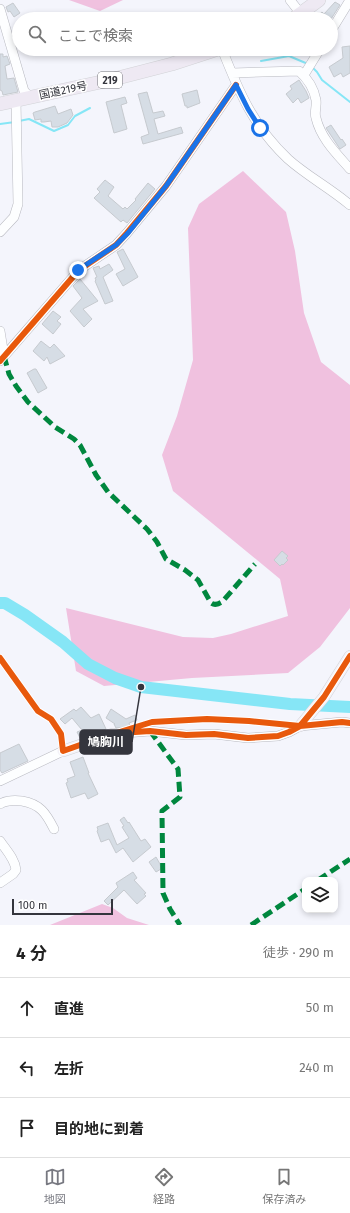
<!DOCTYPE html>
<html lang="ja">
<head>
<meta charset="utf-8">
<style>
	body { margin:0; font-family:"Fira Sans","Noto Sans JP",sans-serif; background:#f6f6f6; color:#222 }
	.controls { position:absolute; right:12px; bottom:12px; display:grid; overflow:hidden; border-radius:8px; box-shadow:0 2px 6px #0003 }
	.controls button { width:36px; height:36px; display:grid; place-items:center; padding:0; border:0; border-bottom:1px solid #e0e0e0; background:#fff; color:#222; font:20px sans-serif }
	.scale { position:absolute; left:12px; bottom:10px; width:101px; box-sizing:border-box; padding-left:4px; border:2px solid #34353d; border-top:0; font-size:11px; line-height:14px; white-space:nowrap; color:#34353d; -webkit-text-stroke:3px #fff; paint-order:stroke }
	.stop { position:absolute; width:12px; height:12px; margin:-9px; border:3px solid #1a73e8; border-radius:50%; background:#fff }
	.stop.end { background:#1a73e8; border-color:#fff; box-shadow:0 1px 4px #0008 }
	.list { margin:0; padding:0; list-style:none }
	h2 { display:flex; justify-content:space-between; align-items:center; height:52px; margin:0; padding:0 16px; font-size:17px }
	h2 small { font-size:13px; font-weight:400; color:#767676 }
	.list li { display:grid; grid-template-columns:26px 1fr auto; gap:12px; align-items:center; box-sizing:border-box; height:60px; padding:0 16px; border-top:1px solid #e0e0e0 }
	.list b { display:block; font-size:15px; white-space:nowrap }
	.list em { font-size:13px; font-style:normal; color:#767676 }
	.icon { flex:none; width:22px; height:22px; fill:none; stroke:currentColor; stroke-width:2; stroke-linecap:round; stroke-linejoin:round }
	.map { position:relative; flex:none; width:350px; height:925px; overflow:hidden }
	.search { position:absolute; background:#fff; box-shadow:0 2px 6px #0003; left:12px; right:12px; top:12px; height:44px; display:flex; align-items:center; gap:10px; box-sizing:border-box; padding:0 14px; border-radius:22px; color:#767676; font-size:15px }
	.sheet { height:232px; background:#fff }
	nav { display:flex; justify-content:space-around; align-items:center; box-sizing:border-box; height:56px; border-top:1px solid #e0e0e0; background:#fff; font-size:11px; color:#767676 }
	nav a { display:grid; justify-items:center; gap:2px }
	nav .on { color:#777880 }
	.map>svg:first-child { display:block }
	.forest { fill:#f0c1df }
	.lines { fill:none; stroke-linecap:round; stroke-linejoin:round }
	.stream { stroke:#86e6f6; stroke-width:2 }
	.river { stroke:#86e6f6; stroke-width:12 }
	.building { fill:#d6dde5; stroke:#c6cacf }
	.minor-casing { stroke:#b8b9c0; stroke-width:10 }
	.major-casing { stroke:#d2d3d7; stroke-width:12 }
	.highway-casing { stroke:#d2d3d7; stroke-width:14 }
	.minor { stroke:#fdfeff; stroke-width:9 }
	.major { stroke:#f4f2f8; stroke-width:11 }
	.highway { stroke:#eee9f3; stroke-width:13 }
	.quiet { stroke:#00873e; stroke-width:5; stroke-dasharray:10 5; stroke-linecap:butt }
	.cycleway-casing { stroke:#fff; stroke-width:8 }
	.cycleway { stroke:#e8590c; stroke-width:6 }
	.route { stroke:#1a73e8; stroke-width:5 }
	.labels { text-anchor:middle; stroke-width:3; stroke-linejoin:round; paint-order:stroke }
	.shield { fill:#fff; stroke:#717277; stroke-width:1 }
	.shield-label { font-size:10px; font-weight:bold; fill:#34353d }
	.street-label { font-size:11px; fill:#34353d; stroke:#fff }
	.leader { fill:none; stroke:#34353d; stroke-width:1.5 }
	.callout-dot { fill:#34353d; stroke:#fff; stroke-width:1.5 }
	.callout { fill:#34353d; stroke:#34353d; stroke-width:1.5 }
	.callout-label { font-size:12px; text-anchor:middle; font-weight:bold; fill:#fff }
</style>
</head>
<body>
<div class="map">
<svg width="350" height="925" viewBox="0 0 350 925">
	<rect width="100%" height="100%" fill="#f4f5fc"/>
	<path class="forest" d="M 69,0 L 123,0 L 100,11 Z
		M 243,171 L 286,212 L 295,251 L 304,313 L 321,362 L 350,385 L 350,608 L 320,647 L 288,673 L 192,678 L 104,686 L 76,671 L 66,608 L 183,637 L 213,638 L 231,634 L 288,616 L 280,579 L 173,491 L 162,455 L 177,416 L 193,360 L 188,228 L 199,204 Z
		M 102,904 L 113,908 L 127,918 L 149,925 L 50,925 Z"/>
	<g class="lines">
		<path class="stream" d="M 261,61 L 289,56 L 308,64
			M 312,67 L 317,72 L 322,80 L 350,102
			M 19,121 L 29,119 L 54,131 L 68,125 L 75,116 L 90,108
			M 0,124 L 15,122"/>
		<path class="river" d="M 0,603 L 5,603 L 25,615 L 63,642 L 88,664 L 115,678 L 141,687 L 290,704 L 350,707"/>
	</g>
	<path class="building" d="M 335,2 L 340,5 L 331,19 L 314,19 L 322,12 L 324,14 Z
		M 13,3 L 20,13 L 14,17 L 10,11 L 8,12 L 6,7 Z
		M 350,46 L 350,73 L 343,77 L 341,73 L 334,77 L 329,67 L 343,58 L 342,47 Z
		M 276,49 L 305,49 L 294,55 L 265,54 Z
		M 0,54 L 3,54 L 3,57 L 7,56 L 10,64 L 5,66 L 7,79 L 14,78 L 18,92 L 3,95 L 2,91 L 0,90 Z
		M 299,80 L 306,91 L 309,98 L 301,103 L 298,98 L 293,103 L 286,94 L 292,89 L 290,86 Z
		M 197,90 L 200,103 L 187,108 L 187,106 L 185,106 L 182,94 Z
		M 147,92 L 153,113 L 163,111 L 165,116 L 154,119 L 158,134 L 181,127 L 183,133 L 143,144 L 141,137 L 149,134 L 138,94 Z
		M 125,97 L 127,103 L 121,105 L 127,129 L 114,133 L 106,102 Z
		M 55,106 L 58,114 L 71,109 L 73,115 L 67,123 L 58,127 L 52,127 L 51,121 L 44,122 L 41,122 L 41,119 L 35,120 L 33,113 L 35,112 Z
		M 331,125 L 341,140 L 342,139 L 346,145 L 340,149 L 326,128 Z
		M 105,180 L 114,187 L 108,196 L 123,209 L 125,207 L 127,209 L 136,200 L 135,199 L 148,183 L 155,189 L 127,223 L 123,220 L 121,222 L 94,198 L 100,192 L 97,189 Z
		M 123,249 L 138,277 L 123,286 L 116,274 L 125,269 L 117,252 Z
		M 109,264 L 113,270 L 103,277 L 113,301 L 105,304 L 95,281 L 96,280 L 95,278 L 97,277 L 93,268 L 99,266 L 100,269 Z
		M 80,279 L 98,301 L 83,309 L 92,319 L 84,327 L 70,311 L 82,298 L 73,286 Z
		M 53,311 L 61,317 L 57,321 L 61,324 L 53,334 L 42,324 Z
		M 41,341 L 50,348 L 54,344 L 65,356 L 50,364 L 47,357 L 44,361 L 33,351 Z
		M 34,369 L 36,369 L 47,388 L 38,393 L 27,373 Z
		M 282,551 L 288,556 L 286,558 L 288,560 L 283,565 L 282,564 L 280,566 L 274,560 Z
		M 81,707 L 91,718 L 99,714 L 106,729 L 80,738 L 77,732 L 82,730 L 72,718 L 65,724 L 60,719 L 74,709 L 76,711 Z
		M 111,709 L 126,719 L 135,715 L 137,720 L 129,723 L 130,726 L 127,727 L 116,728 L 114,724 L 115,724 L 106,718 Z
		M 19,744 L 28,761 L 2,773 L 0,770 L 0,753 Z
		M 83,757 L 89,773 L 88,773 L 98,794 L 88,799 L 85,793 L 71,798 L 66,783 L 68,782 L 67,779 L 75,776 L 70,762 Z
		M 124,817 L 128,823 L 129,822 L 141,841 L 145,839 L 151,847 L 133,862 L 123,848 L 116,853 L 109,839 L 101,842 L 97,831 L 98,830 L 97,827 L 108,823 L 117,845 L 129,838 L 122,827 L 124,826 L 120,820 Z
		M 156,857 L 160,864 L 161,869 L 156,872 L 149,862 Z
		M 133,872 L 137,878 L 134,880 L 146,893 L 144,894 L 146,896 L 137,904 L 124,890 L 108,905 L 104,901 L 118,887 L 116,883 Z"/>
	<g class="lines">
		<g class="minor-casing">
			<path id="minor" d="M 290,0 L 301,14
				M 0,9 L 24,91 L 30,97
				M 331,31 L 350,0
				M 222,49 C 239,92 253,126 288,159 C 307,176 330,188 350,205
				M 232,73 L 299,71 C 307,78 314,89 316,100 C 317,106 314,113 316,118 C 321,139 337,154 350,169
				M 304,75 L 320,49
				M 0,232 L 14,217 L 18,204 L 16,100
				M 0,331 L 4,356
				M 0,361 L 79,270 L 116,245 L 127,233 L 166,186 L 236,85
				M 113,734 L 150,731 L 186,735 L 214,734 L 248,738 L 278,736 L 289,732 L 300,726 L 342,722 L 350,723
				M 0,781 L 63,751
				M 0,804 C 7,800 14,800 22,801 C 40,804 46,813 54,829
				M 0,841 C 6,850 15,859 16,870 L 13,874 L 0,883"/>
		</g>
		<g class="major-casing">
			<path id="major" d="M 300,726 L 324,697 L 350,656
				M 63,751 L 113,734"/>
		</g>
		<g class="highway-casing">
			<path id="highway" d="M 293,19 L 319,0
				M 0,104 L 110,80 L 172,64 L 218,49"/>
		</g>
		<use href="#minor" class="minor"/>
		<use href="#major" class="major"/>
		<use href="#highway" class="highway"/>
		<path class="quiet" d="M 4,356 L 9,374 L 16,386 L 28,402 L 55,427 L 74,439 L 80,445 L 96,475 L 108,492 L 147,529 L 157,542 L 166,559 L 185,570 L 198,580 L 211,603 C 215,606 218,604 222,602 L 255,564
			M 150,731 L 178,769 L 180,797 L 162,811 L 163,893 L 170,909 L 180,925
			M 318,880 L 350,859
			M 251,925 L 305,889"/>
		<g class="cycleway-casing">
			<path id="cycleway" d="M 0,361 L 79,270 L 116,245 L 127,233 L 166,186 L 236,85
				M 0,658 L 38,711 L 51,719 L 61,734 L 63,751 L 97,739 L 152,722 L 207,719 L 249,721 L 300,726
				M 300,726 L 324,697 L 350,656
				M 135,732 L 150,731 L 186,735 L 214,734 L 248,738 L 278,736 L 289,732 L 300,726 L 342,722 L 350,723"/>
		</g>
		<use href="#cycleway" class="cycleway"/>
	</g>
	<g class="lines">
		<path class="route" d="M 78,270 L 116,245 L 128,233 L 166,186 L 236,85 L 248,109 L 260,128"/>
	</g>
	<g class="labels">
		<rect class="shield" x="98" y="72" width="24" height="16" rx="3"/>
		<g class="shield-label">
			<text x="110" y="84">219</text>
		</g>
		<g class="street-label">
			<text transform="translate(63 90) rotate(-12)" y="4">国道219号</text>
		</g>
	</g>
	<path class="leader" d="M141 687L132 742"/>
	<circle class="callout-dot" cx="141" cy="687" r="4"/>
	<rect class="callout" x="80" y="730" width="52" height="24" rx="4"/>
	<g class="callout-label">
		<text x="106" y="746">鳩胸川</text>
	</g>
</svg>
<div class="controls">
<button><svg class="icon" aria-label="layers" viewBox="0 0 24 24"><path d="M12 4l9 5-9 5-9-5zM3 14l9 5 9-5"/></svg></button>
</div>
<div class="scale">100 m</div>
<div class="stop" style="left:260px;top:128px"></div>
<div class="stop end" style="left:78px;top:270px"></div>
<div class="search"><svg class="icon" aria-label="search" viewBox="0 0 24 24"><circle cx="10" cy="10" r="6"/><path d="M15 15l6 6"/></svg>ここで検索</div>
</div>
<section class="sheet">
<h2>4 分<small>徒歩 · 290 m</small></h2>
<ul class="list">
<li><svg class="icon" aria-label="ahead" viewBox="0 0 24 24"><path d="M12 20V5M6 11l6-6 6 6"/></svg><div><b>直進</b></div><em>50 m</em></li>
<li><svg class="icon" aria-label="left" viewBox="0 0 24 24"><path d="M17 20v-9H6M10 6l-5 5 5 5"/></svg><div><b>左折</b></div><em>240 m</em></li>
<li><svg class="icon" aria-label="arrive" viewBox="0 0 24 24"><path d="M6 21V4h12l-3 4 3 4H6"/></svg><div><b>目的地に到着</b></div></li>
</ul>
</section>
<nav>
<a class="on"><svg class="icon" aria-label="map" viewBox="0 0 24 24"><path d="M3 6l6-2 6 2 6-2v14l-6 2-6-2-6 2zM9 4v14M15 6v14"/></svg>地図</a>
<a><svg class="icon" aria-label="directions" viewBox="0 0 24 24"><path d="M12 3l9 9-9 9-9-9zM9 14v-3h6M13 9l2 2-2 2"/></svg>経路</a>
<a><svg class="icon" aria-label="saved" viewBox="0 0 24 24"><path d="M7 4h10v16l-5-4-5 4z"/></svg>保存済み</a>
</nav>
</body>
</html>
